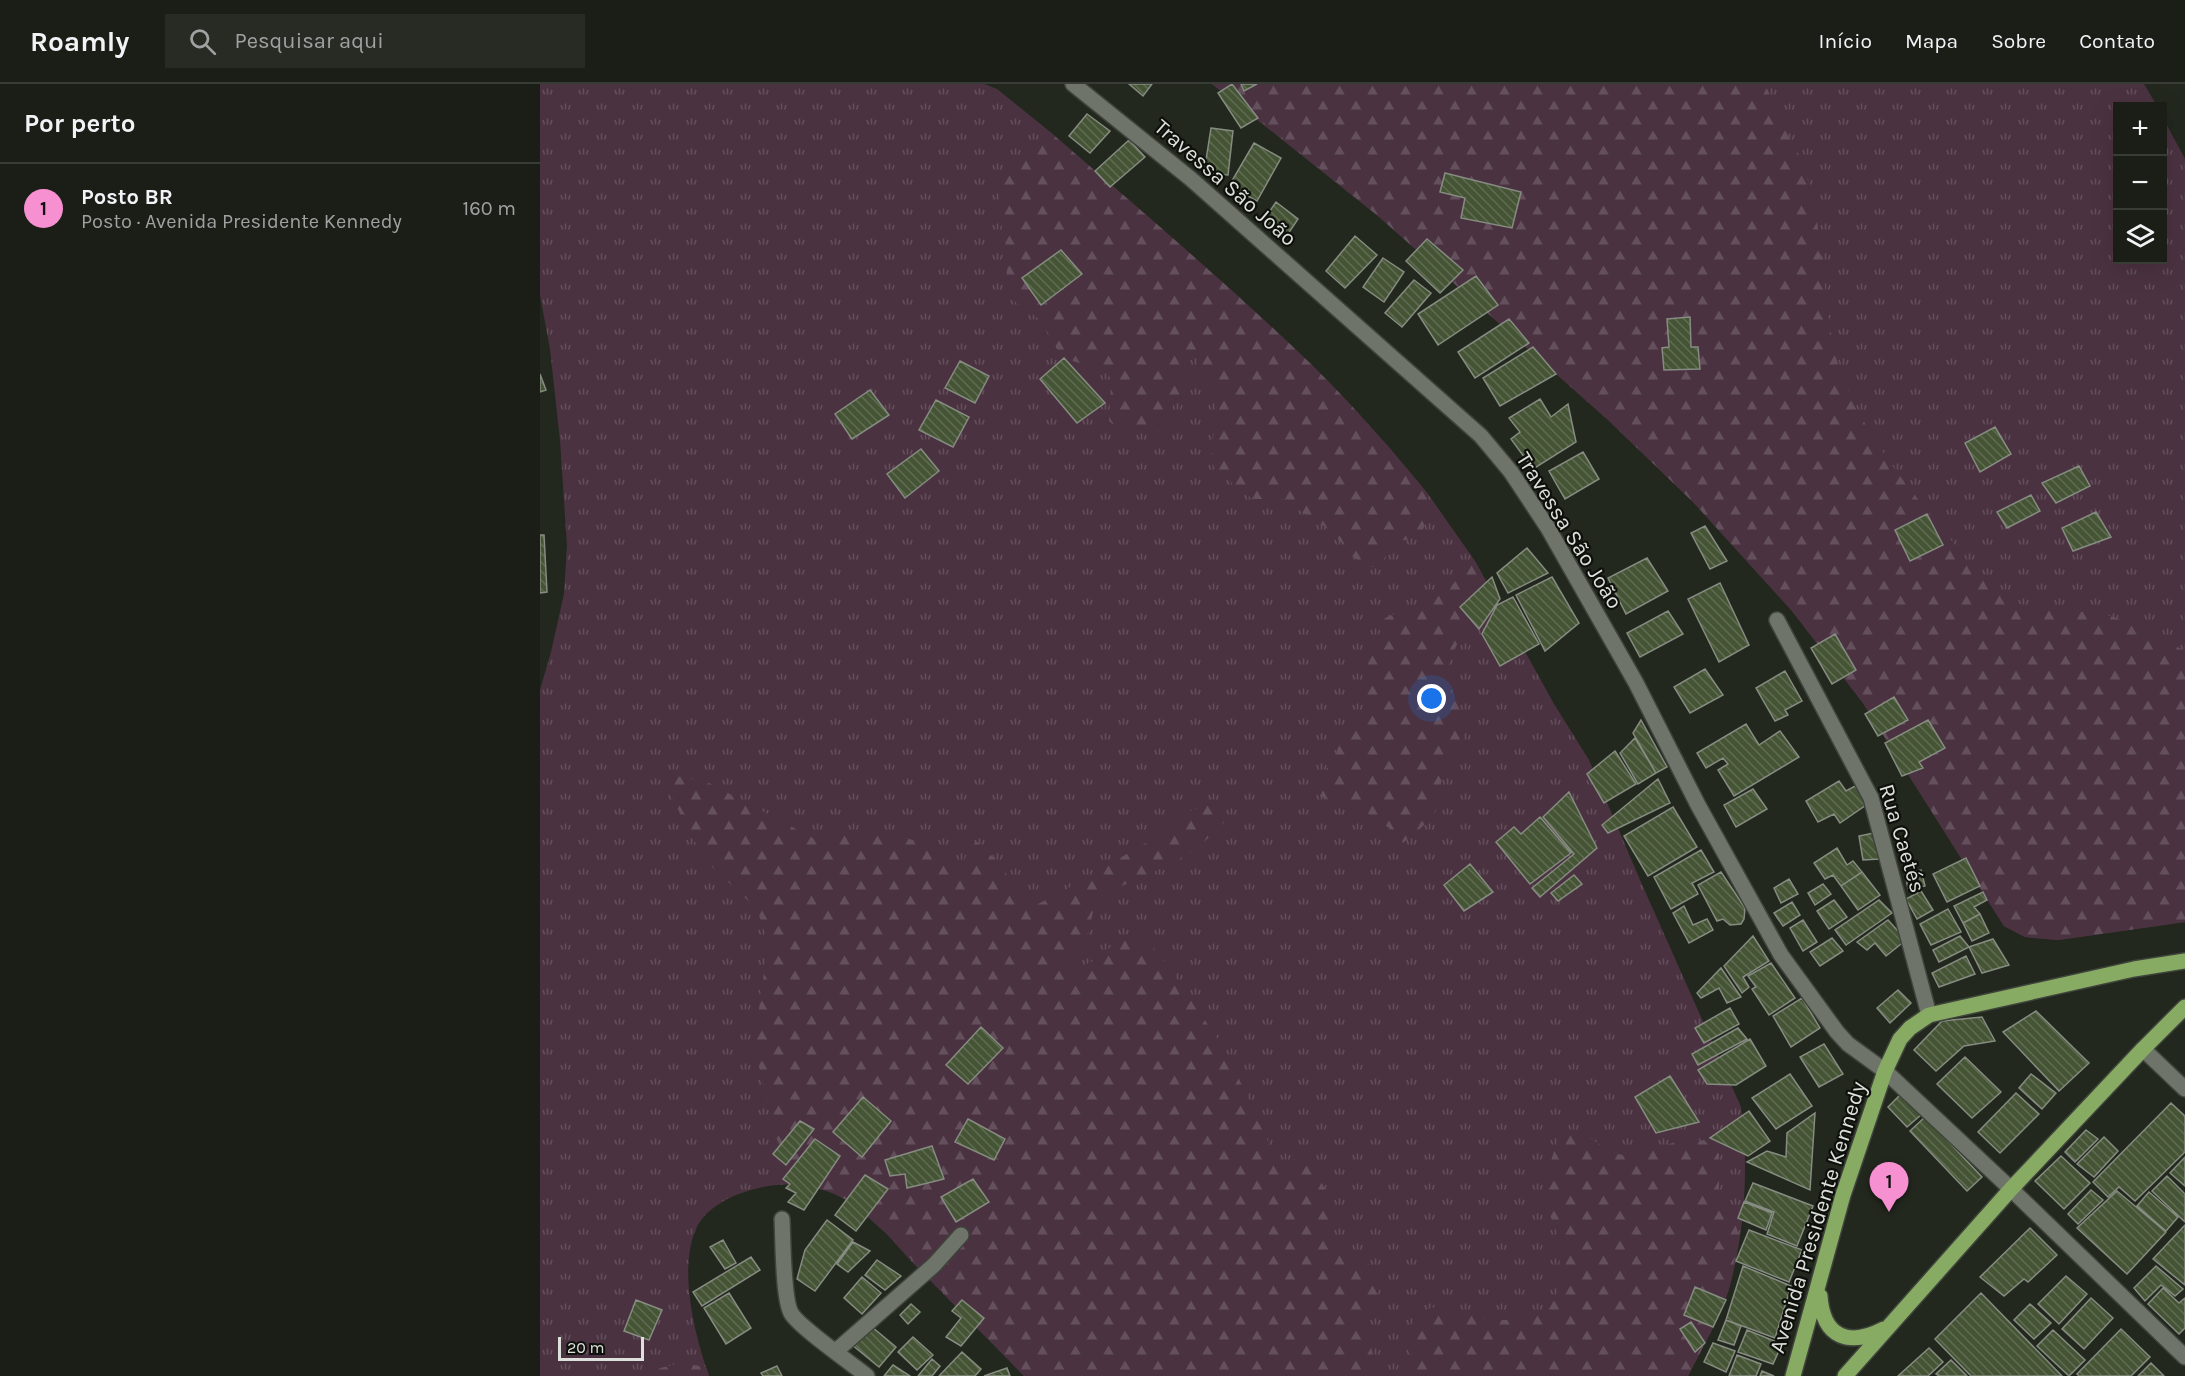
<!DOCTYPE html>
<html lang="pt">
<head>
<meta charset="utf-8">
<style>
	body { margin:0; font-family:Karla,sans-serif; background:#272b24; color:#f1f3f6 }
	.controls { position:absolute; right:18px; top:18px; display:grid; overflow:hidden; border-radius:0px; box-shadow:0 6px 24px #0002 }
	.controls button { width:54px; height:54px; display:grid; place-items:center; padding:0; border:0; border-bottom:2px solid #383c36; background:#1a1e17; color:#f1f3f6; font:30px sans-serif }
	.scale { position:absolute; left:18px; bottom:15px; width:86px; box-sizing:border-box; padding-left:6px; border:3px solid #dee1db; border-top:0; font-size:16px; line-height:21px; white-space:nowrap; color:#dee1db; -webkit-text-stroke:4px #0e100c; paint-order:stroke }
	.you { position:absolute; left:892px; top:615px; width:21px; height:21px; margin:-15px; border:4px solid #fff; border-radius:50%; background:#1a73e8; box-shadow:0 0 0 9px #1a73e833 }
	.badge { display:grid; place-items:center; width:39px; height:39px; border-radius:50%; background:#f690d0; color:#111; font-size:20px; font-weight:700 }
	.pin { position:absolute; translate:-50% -50px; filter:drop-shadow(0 2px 3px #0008) }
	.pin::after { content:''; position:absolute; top:32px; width:21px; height:18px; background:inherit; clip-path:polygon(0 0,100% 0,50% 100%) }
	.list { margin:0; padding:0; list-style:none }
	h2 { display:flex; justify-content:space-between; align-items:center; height:78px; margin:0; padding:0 24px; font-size:26px }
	h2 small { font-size:20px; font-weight:400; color:#9fa2a1 }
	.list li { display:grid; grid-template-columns:39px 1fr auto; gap:18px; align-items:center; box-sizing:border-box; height:90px; padding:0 24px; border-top:2px solid #383c36 }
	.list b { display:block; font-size:22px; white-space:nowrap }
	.list p { margin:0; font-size:20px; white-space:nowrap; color:#9fa2a1 }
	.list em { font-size:20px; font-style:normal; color:#9fa2a1 }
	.icon { flex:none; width:33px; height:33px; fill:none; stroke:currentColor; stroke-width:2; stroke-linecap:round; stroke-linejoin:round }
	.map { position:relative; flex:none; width:1645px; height:1292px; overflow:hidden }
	header { display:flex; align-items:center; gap:36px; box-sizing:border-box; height:84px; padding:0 30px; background:#1a1e17; border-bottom:2px solid #383c36 }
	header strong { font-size:28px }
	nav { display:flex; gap:33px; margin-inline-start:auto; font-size:21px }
	.search { width:420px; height:54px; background:#272b24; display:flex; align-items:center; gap:15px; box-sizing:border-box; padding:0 21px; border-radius:0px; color:#9fa2a1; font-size:22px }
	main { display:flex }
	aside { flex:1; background:#1a1e17 }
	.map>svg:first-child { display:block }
	.grass { fill:url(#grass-tufts) }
	.forest { fill:url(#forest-firs) }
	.building { fill:url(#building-back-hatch); stroke:#868c81; stroke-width:1.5 }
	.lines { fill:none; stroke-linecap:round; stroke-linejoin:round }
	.minor-casing { stroke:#3e433b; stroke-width:18 }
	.major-casing { stroke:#3e433b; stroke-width:18 }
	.minor { stroke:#6e7469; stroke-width:15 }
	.major { stroke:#88ab63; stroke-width:15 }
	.labels { text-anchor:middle; stroke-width:4.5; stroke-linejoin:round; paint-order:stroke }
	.street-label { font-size:22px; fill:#dee1db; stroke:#0e100c }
</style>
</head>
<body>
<header>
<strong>Roamly</strong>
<div class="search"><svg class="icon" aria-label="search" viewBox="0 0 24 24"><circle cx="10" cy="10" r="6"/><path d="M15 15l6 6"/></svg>Pesquisar aqui</div>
<nav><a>Início</a><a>Mapa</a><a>Sobre</a><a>Contato</a></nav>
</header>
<main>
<aside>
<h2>Por perto<small></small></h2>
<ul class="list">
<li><span class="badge">1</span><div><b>Posto BR</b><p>Posto · Avenida Presidente Kennedy</p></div><em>160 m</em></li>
</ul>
</aside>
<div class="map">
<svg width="1645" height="1292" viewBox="0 0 1645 1292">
	<defs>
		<pattern id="grass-tufts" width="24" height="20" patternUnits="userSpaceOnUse" patternTransform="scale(1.5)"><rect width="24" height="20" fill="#4b3241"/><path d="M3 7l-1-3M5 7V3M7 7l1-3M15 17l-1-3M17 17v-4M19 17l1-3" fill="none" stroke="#644f5c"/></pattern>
		<pattern id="forest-firs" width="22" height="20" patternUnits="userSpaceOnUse" patternTransform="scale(1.5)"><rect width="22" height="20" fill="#4b3241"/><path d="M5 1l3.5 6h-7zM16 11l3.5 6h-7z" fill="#644f5c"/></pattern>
		<pattern id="building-back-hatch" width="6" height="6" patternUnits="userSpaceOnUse" patternTransform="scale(1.5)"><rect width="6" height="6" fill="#455435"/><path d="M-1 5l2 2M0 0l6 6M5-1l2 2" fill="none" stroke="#5f6c52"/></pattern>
	</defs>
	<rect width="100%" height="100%" fill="#23281f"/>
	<path class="grass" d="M 0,0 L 444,0 L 457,5 L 509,47 L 617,141 L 772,281 L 848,362 L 888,410 L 935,477 L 1014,620 L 1049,676 L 1100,796 L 1201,1023 C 1209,1080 1205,1149 1189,1205 C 1180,1235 1162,1264 1148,1292 L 484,1292 C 447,1254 409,1216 372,1178 C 353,1158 335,1133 310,1118 C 284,1102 249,1096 219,1104 C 196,1109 166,1122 156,1145 C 138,1186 155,1252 169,1292 L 0,1292 L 0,606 L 11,568 L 24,510 L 27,462 L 20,356 L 10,265 L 0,211 Z
		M 672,0 L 1604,0 L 1617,22 L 1578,22 L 1578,176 L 1622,176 L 1623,34 L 1645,75 L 1645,838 L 1518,856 L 1485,853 L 1464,842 L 1323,619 L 1252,527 L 1154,419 L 1067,335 L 838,132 Z"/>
	<path class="forest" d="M 672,0 L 1226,0 C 1231,26 1246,46 1258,69 C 1264,80 1267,93 1270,104 C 1284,157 1283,212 1294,265 C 1309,330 1359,393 1401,443 C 1422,469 1442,502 1473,517 C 1500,530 1534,525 1562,530 C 1584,534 1625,556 1645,567 L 1645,838 L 1518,856 L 1485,853 L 1464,842 L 1323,619 L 1252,527 L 1154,419 L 1067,335 L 838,132 L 718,34 Z
		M 509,47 C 598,124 688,200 772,281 C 813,321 851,365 888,410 C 885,443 890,457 849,457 L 844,481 L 832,483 L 817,476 L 790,446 L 754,423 L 747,415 L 715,415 L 697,407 L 689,395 L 676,387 L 671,376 L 677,316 L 674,306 L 661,298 L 657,279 L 657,265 L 644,287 L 647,302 L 634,318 L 629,336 L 620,347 C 600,350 584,351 569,337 L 571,299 L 569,290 L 561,286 L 524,274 L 514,261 L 502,237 L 474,217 L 466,197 L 468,172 L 458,124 L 463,97 L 472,82 Z
		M 935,477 L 950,506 L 927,549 L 918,558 L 905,587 L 907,601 L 921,628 L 924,651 L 922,664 L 905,678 L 896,727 L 882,743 L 863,759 L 852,746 L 820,724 L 801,722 L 778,711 L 777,698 L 796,671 L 799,657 L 808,645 L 826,635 L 824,590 L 845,534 L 868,524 L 893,516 L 910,503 Z
		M 127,690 L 169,699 L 273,754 L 303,751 L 347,751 L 379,757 L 421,780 L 436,757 L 460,780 L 488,825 L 520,809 L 616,753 L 640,731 L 663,722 L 675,721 L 685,728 L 685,737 C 668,757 646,773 622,784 C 602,794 567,804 555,824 C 550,832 552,843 547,851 C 540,863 531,874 523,886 C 548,885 566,869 581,851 L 594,850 L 607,856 L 622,874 L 686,967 L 732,1066 L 742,1081 L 759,1073 C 770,1084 782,1095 787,1111 C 792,1127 785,1147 798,1161 C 809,1173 825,1177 838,1186 C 839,1211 841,1227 815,1236 C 833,1257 840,1272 817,1292 L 484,1292 L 350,1153 L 312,1119 L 289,1107 L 262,1101 L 236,1054 L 216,970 L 220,912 L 229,862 L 217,825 L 166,777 L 145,740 L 130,709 Z
		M 1039,1047 L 1073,1069 L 1094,1073 L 1146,1054 L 1165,1057 L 1179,1070 L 1179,1107 L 1190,1124 L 1199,1151 L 1189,1205 L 1178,1234 L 1148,1292 L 876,1292 L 870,1285 L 870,1243 L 879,1228 L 897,1222 L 943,1235 L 966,1236 L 992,1232 L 1007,1224 L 1019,1207 L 1020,1157 L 1001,1108 L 1019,1052 Z
		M 142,1279 L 166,1283 L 169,1292 L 111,1292 L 120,1284 Z"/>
	<path class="building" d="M 589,0 L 612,0 L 603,12 Z
		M 692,0 L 718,34 L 701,44 L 678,9 Z
		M 701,0 L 717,0 L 704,7 Z
		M 547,30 L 570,47 L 550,69 L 529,52 Z
		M 671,44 L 693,47 L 688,91 L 664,89 Z
		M 589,56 L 605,73 L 570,103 L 555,87 Z
		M 714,59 L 741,74 L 717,117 L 689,102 Z
		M 905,89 L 981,108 L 972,144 L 921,134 L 925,114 L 900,108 Z
		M 736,118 L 758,135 L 746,153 L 723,137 Z
		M 815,152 L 837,171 L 805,204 L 786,187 Z
		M 887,155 L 923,186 L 900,209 L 866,177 Z
		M 521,166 L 542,190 L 501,221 L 482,194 Z
		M 843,174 L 864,188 L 844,218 L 823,203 Z
		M 936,192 L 958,221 L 898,261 L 878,230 Z
		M 874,196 L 891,209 L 862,243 L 845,229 Z
		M 1150,233 L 1151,263 L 1158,263 L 1160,285 L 1124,286 L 1122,264 L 1129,263 L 1127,235 Z
		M 969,235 L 989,259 L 935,294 L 918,268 Z
		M 993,263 L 1016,290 L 960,322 L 943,294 Z
		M 524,274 L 565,319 L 537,339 L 500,295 Z
		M 420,277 L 449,292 L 435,319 L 405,304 Z
		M 0,290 L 6,306 L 0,308 Z
		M 330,306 L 349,331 L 312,355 L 295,330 Z
		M 1000,315 L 1011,333 L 1028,320 L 1036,358 L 993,385 L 971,355 L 980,348 L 969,334 Z
		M 396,316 L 429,333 L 413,363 L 379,346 Z
		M 1455,343 L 1471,370 L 1440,388 L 1425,359 Z
		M 381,365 L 399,387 L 365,414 L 347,390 Z
		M 1043,368 L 1059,395 L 1025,415 L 1009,387 Z
		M 1539,382 L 1550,402 L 1516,419 L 1502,399 Z
		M 1491,411 L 1500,427 L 1467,444 L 1457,428 Z
		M 1556,428 L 1571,453 L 1533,467 L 1522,444 Z
		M 1387,430 L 1403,461 L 1370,477 L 1355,446 Z
		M 1165,442 L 1187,477 L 1170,485 L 1151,449 Z
		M 0,451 L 4,451 L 7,508 L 0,509 Z
		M 987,464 L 1008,489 L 968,509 L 957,489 Z
		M 1107,474 L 1128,507 L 1086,530 L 1068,494 Z
		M 952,493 L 960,515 L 939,545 L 920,523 Z
		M 1012,493 L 1039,539 L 1005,567 L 976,511 Z
		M 1180,499 L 1209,561 L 1179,578 L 1148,515 Z
		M 973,513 L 999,560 L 960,582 L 942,550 L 957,521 Z
		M 1128,527 L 1143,550 L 1100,573 L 1087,549 Z
		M 1295,550 L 1316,586 L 1292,600 L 1271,564 Z
		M 1165,585 L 1183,611 L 1150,629 L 1134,603 Z
		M 1245,587 L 1262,617 L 1245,626 L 1248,631 L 1235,637 L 1216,604 Z
		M 1354,613 L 1368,636 L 1338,652 L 1325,630 Z
		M 1101,636 L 1127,683 L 1116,689 L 1093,649 Z
		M 1388,636 L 1405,664 L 1379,678 L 1383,684 L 1362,692 L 1345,659 Z
		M 1206,640 L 1219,661 L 1240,647 L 1259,673 L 1194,712 L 1178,686 L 1188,680 L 1183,674 L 1166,684 L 1157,669 Z
		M 1095,654 L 1116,689 L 1098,700 L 1080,669 Z
		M 1075,667 L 1096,700 L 1064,719 L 1047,690 Z
		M 1118,695 L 1130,719 L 1068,749 L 1062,741 Z
		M 1299,697 L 1306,707 L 1317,701 L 1329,719 L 1300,739 L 1294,730 L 1278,738 L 1266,717 Z
		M 1213,705 L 1227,725 L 1196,743 L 1184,721 Z
		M 1029,708 L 1057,764 L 1000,813 L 992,804 L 1034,770 L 1003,733 Z
		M 1133,723 L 1157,763 L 1108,792 L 1084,752 Z
		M 1000,733 L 1031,769 L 990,800 L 956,758 L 974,743 L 981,750 Z
		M 1334,749 L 1339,775 L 1323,776 L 1319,752 Z
		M 1297,764 L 1307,781 L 1313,777 L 1322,788 L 1301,802 L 1293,791 L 1285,795 L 1274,779 Z
		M 1161,766 L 1174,788 L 1152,799 L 1158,810 L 1131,825 L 1114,793 Z
		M 1426,774 L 1440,802 L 1407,818 L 1393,790 Z
		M 930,780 L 953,808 L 924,827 L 904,801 Z
		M 1381,786 L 1385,802 L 1368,805 L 1365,789 Z
		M 1181,788 L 1205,824 L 1204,835 L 1201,840 L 1190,841 L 1183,835 L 1177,837 L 1158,801 Z
		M 1322,788 L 1340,811 L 1318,826 L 1301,802 Z
		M 1034,791 L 1042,800 L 1018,817 L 1011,809 Z
		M 1249,795 L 1258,810 L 1241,819 L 1234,804 Z
		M 1283,800 L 1291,810 L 1275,821 L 1268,809 Z
		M 1381,807 L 1393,826 L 1377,835 L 1366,815 Z
		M 1443,808 L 1447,816 L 1434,823 L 1440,830 L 1423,839 L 1414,822 Z
		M 1294,816 L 1307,833 L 1289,845 L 1277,827 Z
		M 1339,816 L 1352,829 L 1306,861 L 1295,846 Z
		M 1252,818 L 1260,831 L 1243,842 L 1234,829 Z
		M 1144,822 L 1153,841 L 1167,835 L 1173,846 L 1149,859 L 1133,829 Z
		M 1408,825 L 1421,848 L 1391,861 L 1380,840 Z
		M 1440,830 L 1449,849 L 1432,857 L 1423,839 Z
		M 1263,836 L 1277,858 L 1263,867 L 1250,844 Z
		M 1348,836 L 1366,856 L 1346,872 L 1335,859 L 1327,866 L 1317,858 Z
		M 1213,852 L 1229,877 L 1203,893 L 1209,903 L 1202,909 L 1184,882 Z
		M 1420,852 L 1429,863 L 1399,878 L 1393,866 Z
		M 1292,854 L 1303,867 L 1280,882 L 1270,868 Z
		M 1453,855 L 1469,881 L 1442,889 L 1429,863 Z
		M 1426,872 L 1435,890 L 1399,903 L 1392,889 Z
		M 1231,879 L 1255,914 L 1229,931 L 1212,905 L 1216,903 L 1208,892 Z
		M 1181,884 L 1201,913 L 1187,919 L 1179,904 L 1161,914 L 1157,909 Z
		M 1358,906 L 1371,919 L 1350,939 L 1337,924 Z
		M 1262,914 L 1280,944 L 1251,963 L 1233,932 Z
		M 1190,924 L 1199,940 L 1164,959 L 1155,944 Z
		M 1496,927 L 1549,979 L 1519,1007 L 1463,948 Z
		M 1442,933 L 1455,957 L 1424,962 L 1396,987 L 1374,966 L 1402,937 Z
		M 441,943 L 463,964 L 428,1000 L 406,981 Z
		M 1198,944 L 1207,955 L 1158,981 L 1152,970 Z
		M 1210,955 L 1226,982 L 1196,1001 L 1167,1000 L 1158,986 Z
		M 1284,960 L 1303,990 L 1279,1003 L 1260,973 Z
		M 1425,973 L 1461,1008 L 1432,1034 L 1397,1000 Z
		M 1250,990 L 1272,1022 L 1236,1045 L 1212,1014 Z
		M 1491,990 L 1516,1009 L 1502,1025 L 1479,1004 Z
		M 1130,992 L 1159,1038 L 1116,1049 L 1095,1013 Z
		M 1476,1009 L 1499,1030 L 1460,1069 L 1438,1048 Z
		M 1360,1011 L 1382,1030 L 1367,1043 L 1348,1023 Z
		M 323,1013 L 351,1037 L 322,1073 L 293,1048 Z
		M 1631,1019 L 1645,1032 L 1645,1068 L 1595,1117 L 1579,1103 L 1568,1113 L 1553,1098 Z
		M 1209,1027 L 1230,1057 L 1208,1072 L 1170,1054 Z
		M 1275,1029 L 1270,1106 L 1207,1078 L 1227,1067 L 1246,1073 L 1247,1049 Z
		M 1385,1033 L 1442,1093 L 1427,1107 L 1370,1047 Z
		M 428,1035 L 465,1055 L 454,1076 L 415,1058 Z
		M 260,1037 L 274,1045 L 246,1081 L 233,1070 Z
		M 1546,1046 L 1558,1055 L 1535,1078 L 1525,1068 Z
		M 1564,1053 L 1578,1067 L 1554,1093 L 1537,1080 Z
		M 275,1055 L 300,1072 L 264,1126 L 248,1118 L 256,1109 L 246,1104 L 250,1100 L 243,1095 Z
		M 392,1062 L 404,1095 L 367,1104 L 365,1090 L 350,1092 L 345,1076 Z
		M 1521,1072 L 1550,1099 L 1524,1125 L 1495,1097 Z
		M 1645,1073 L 1645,1102 L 1630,1089 Z
		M 325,1091 L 348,1105 L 316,1147 L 295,1131 Z
		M 1627,1092 L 1645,1110 L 1645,1138 L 1612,1107 Z
		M 433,1095 L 449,1118 L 416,1138 L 401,1113 Z
		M 1213,1099 L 1273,1122 L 1257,1162 L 1227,1150 L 1234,1128 L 1205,1117 Z
		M 1551,1106 L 1563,1116 L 1538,1140 L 1528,1130 Z
		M 1577,1107 L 1626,1148 L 1587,1190 L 1537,1144 Z
		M 1609,1108 L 1638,1133 L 1626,1147 L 1597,1122 Z
		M 1204,1118 L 1232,1129 L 1226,1146 L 1198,1134 Z
		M 287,1136 L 313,1156 L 275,1207 L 257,1195 L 265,1166 Z
		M 1645,1141 L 1645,1201 L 1613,1175 Z
		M 1490,1144 L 1517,1171 L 1488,1198 L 1484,1195 L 1464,1212 L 1440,1193 Z
		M 1209,1146 L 1262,1166 L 1249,1198 L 1196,1177 Z
		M 183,1156 L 196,1179 L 185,1185 L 170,1163 Z
		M 313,1158 L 330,1167 L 308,1188 L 297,1180 Z
		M 211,1173 L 220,1186 L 162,1222 L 153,1208 Z
		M 337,1176 L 361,1192 L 345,1206 L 325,1191 Z
		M 1203,1182 L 1251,1202 L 1235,1254 L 1186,1236 Z
		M 1616,1182 L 1643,1205 L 1635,1212 L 1621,1201 L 1605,1217 L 1594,1204 Z
		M 1526,1192 L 1547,1210 L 1519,1240 L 1498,1220 Z
		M 322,1193 L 341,1209 L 322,1230 L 304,1214 Z
		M 1155,1203 L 1186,1216 L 1173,1243 L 1144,1231 Z
		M 1623,1204 L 1639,1219 L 1645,1214 L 1645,1244 L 1639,1250 L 1608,1220 Z
		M 189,1209 L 211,1244 L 186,1260 L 164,1224 Z
		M 1441,1209 L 1522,1292 L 1431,1292 L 1395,1255 Z
		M 1551,1214 L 1573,1234 L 1544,1265 L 1522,1245 Z
		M 96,1216 L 122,1226 L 109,1256 L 84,1247 Z
		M 422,1216 L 444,1234 L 421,1262 L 406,1253 L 421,1234 L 412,1227 Z
		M 371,1220 L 380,1228 L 368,1240 L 360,1231 Z
		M 1490,1220 L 1511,1239 L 1494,1255 L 1474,1236 Z
		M 1186,1236 L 1201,1242 L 1194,1261 L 1178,1256 Z
		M 1151,1238 L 1165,1259 L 1155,1268 L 1140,1245 Z
		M 332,1243 L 356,1263 L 339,1283 L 311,1260 Z
		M 1581,1245 L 1610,1273 L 1591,1292 L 1539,1292 L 1537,1290 Z
		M 1207,1246 L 1242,1260 L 1233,1280 L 1198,1268 Z
		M 1513,1246 L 1545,1276 L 1529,1292 L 1497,1262 Z
		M 373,1253 L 393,1271 L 377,1286 L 358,1268 Z
		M 1173,1259 L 1195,1267 L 1186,1288 L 1164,1278 Z
		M 1389,1264 L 1403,1278 L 1388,1292 L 1358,1292 Z
		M 422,1268 L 441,1285 L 435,1292 L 399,1292 Z
		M 1197,1271 L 1221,1280 L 1216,1292 L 1189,1292 Z
		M 392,1275 L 400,1282 L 392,1292 L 378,1292 Z
		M 1411,1276 L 1427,1292 L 1399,1292 L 1396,1290 Z
		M 1611,1279 L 1624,1292 L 1598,1292 Z
		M 353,1281 L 370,1292 L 344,1292 Z
		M 237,1282 L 242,1292 L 223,1292 L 221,1289 Z
		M 467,1284 L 470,1292 L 444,1292 Z
		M 1222,1287 L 1234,1292 L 1220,1292 Z"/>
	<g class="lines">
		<g class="minor-casing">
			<path id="minor" d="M 533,0 L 651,95 L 941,352 L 971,388 L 1008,444 L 1096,599 L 1158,721 L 1241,871 L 1297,948 L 1308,960 L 1345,987 L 1471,1105 L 1645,1273
				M 1237,536 L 1331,714 L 1389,931
				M 1603,965 L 1645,1005
				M 242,1135 C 243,1155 243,1214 251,1229 C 259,1243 311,1279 327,1292
				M 296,1267 L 394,1181 L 421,1151"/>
		</g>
		<g class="major-casing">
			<path id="major" d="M 1280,1212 C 1283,1254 1309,1263 1344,1245
				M 1253,1292 L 1303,1111 L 1345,987 L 1360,955 L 1370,944 L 1389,931 L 1594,885 L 1645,877
				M 1305,1292 L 1471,1105 L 1603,965 L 1645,923"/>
		</g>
		<use href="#minor" class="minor"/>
		<use href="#major" class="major"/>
	</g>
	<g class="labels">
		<g class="street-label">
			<text transform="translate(686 98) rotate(41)" y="8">Travessa São João</text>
			<text transform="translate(1030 446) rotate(58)" y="8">Travessa São João</text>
			<text transform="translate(1363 754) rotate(73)" y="8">Rua Caetés</text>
			<text transform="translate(1277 1133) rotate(-73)" y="8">Avenida Presidente Kennedy</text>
		</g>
	</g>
</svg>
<div class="controls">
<button>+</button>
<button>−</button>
<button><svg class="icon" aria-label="layers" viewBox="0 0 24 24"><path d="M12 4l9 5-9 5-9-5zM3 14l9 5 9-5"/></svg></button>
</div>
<div class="scale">20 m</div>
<div class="you"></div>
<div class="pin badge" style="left:1349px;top:1128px">1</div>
</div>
</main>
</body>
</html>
